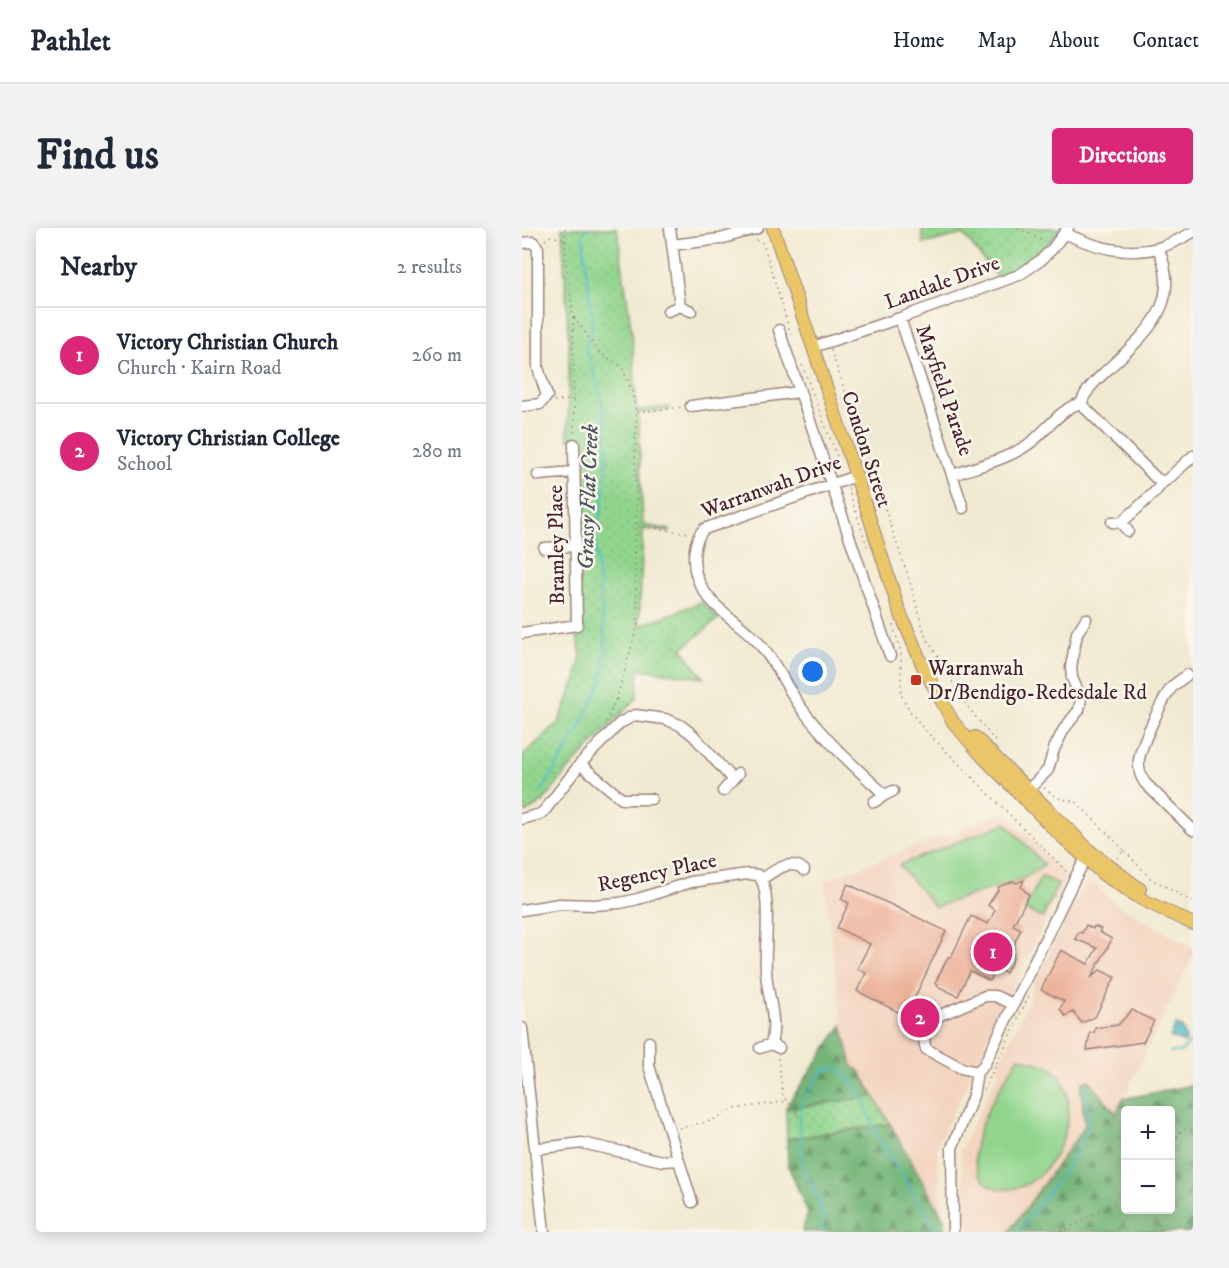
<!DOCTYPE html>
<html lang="en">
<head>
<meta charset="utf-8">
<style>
	body { margin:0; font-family:"IM FELL DW Pica",serif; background:#f2f2f3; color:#1f2937 }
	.controls { position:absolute; right:18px; bottom:18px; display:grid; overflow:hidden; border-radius:6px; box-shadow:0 3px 15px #0003 }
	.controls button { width:54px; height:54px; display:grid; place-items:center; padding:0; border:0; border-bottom:2px solid #e0e1e3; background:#fff; color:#1f2937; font:30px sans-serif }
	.you { position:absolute; left:291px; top:444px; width:21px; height:21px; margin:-15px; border:4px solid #fff; border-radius:50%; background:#1a73e8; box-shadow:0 0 0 9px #1a73e833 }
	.badge { display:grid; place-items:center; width:39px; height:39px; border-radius:50%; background:#db2777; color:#fff; font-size:20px; font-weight:700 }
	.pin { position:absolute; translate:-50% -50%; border:3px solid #fff; box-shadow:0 2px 6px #0006 }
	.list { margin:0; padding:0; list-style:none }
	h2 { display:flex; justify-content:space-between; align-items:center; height:78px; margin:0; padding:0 24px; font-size:26px }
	h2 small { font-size:20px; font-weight:400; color:#747a83 }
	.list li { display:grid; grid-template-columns:39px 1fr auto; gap:18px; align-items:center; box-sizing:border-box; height:96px; padding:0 24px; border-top:2px solid #e0e1e3 }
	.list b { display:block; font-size:22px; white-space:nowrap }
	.list p { margin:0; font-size:20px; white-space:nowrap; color:#747a83 }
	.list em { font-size:20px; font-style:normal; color:#747a83 }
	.map { position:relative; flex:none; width:671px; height:1004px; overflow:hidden; border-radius:6px }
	header { display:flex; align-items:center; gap:36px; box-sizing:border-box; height:84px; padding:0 30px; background:#fff; border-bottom:2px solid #e0e1e3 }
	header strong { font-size:28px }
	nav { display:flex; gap:33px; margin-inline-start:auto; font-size:21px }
	.intro { display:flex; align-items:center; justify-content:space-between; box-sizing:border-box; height:144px; padding:0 36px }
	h1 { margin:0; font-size:42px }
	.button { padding:15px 27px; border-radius:6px; background:#db2777; color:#fff; font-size:21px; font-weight:700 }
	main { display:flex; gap:36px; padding:0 36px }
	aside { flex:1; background:#fff; border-radius:6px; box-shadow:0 3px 15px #0003 }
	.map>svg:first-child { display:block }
	.built { fill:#f3d4bf }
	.grass { fill:url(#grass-dots); stroke:#6e7a5c; stroke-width:1.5 }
	.forest { fill:url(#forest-firs); stroke:#5f6a52; stroke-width:1.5; fill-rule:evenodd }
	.pitch { fill:#91d58d; stroke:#6e7a5c; stroke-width:1.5 }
	.water { fill:#4dbac6; stroke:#4c6c78; stroke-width:1.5 }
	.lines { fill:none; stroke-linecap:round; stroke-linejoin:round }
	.stream { stroke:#4dbac6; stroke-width:2 }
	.building { fill:#ebac93 }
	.minor-casing { stroke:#9e847e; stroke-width:13 }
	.major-casing { stroke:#9e847e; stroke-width:14 }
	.path { stroke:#9e847e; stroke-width:1.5; stroke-dasharray:1.5 4.5; stroke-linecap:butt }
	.minor { stroke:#fff; stroke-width:10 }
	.major { stroke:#ebc669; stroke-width:12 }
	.poi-dot { fill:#c8321e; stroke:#fbf7ec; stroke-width:2 }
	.labels { text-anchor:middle; stroke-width:5; stroke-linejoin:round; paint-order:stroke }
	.street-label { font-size:21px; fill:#4a1f2b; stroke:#fbf7ec }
	.poi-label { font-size:21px; fill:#4a1f2b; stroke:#fbf7ec; text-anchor:start }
	.water-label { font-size:22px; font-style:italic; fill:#4b5561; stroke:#fbf7ec }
</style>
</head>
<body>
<header>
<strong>Pathlet</strong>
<nav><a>Home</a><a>Map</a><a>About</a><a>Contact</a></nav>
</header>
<div class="intro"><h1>Find us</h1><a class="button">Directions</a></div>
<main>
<aside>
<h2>Nearby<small>2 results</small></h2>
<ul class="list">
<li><span class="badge">1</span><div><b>Victory Christian Church</b><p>Church · Kairn Road</p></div><em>260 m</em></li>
<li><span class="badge">2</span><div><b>Victory Christian College</b><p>School</p></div><em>280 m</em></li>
</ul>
</aside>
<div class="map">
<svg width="671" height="1004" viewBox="0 0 671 1004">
	<defs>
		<pattern id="grass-dots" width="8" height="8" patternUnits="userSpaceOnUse" patternTransform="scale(1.5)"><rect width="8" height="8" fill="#91d58d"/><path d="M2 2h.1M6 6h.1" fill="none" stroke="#7fb67a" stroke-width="1.8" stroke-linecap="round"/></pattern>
		<pattern id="forest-firs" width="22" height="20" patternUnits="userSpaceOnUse" patternTransform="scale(1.5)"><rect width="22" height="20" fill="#74b678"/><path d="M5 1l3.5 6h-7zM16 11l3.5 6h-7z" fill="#619363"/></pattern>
	</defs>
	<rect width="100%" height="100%" fill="#fbf7ec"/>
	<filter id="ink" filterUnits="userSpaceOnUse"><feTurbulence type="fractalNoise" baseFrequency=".0167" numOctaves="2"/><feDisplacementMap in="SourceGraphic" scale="12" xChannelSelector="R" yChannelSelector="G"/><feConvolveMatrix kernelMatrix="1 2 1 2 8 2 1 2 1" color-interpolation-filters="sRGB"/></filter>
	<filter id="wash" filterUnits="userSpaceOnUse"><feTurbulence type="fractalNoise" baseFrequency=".008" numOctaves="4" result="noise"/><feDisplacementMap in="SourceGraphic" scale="24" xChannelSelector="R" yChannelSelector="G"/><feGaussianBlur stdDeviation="1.35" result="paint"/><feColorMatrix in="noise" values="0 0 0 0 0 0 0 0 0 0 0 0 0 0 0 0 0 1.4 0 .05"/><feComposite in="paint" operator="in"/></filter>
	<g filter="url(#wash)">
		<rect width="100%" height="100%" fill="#f1ead2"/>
		<path class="built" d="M 482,585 L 540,642 L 543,651 L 415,918 L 420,987 L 337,842 L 330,838 L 320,797 L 302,653 Z
			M 570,654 L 593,675 L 671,720 L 671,727 L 594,886 L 567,852 L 559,863 L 564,898 L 487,1004 L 448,1004 L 438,923 L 478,842 L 476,838 L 508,770 L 510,759 L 563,655 Z"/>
		<path class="grass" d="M 40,0 L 95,0 L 110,106 L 115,182 L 147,179 L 147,182 L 116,185 L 121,297 L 148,302 L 148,304 L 121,301 L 117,398 L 180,374 L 196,391 L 160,421 L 182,450 L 117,441 L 115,470 C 93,492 71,515 50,538 C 33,555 25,578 0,585 L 0,528 L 37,494 L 55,448 L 59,427 L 55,408 L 60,406 L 57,346 L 57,212 L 46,211 L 47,116 Z
			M 400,0 L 538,0 C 522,24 503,39 476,50 L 441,6 L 401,16 Z
			M 352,868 L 368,896 L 265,911 L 264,881 Z"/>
		<path class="forest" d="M 320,797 L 330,838 L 337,842 L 352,868 L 264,881 L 264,879 Z
			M 567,852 L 594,886 L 601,871 L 671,857 L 671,1004 L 487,1004 L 563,898 L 559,863 L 561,854 ZM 604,882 L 648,882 L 648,982 L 604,982 Z
			M 368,896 L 422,991 L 424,1004 L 280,1004 L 286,985 L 266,937 L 265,911 Z"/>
		<path class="pitch" d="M 484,595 L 522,637 L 502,650 L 413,679 L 377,637 Z
			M 519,648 L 536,656 L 520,690 L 503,682 Z
			M 497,829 C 509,833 530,837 538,848 C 559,881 538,938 505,956 C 493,962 477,964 466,956 C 429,928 480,856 497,829 Z"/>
		<path class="water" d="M 654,797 L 660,799 L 664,812 L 663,815 L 648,809 Z"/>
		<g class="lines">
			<path class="stream" d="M 19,564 L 57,502 L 79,454 L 84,422 L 73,315 C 74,300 79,288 81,274 C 88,214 87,180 64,123 L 64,117 L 71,98 L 61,12 L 61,6 L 66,0
				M 648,824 L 658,824 L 671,812
				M 300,1004 L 300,985 L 298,975 L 281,937 L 277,893 L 281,873 L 300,844 L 308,839 L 317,841 L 335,860 L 342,873 L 354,906 L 416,1004
				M 496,1004 L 544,941 L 566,901 L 563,859"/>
		</g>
		<g id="blocks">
			<path class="building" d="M 502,652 L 499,659 L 507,667 L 491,697 L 499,701 L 493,714 L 491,731 L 484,745 L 475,741 L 468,753 L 448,743 L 436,768 L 415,758 L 416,756 L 413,755 L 426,729 L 429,729 L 449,688 L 466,696 L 473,682 L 466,677 L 476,662 L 476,659 L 492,653 L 494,655 Z
				M 326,656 L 424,703 L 384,788 L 335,763 L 344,745 L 335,741 L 348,716 L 315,700 L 327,675 L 319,671 Z
				M 564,697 L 571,701 L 572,698 L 579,701 L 577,704 L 590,711 L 569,750 L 578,742 L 593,749 L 573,789 L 560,795 L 551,784 L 543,788 L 538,781 L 542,773 L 519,762 L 539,722 L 566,736 L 575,720 L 553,711 L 557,704 L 560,705 Z
				M 610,782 L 632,793 L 621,814 L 565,822 L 568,805 L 572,805 L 573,800 L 596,797 Z"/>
		</g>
	</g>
	<g filter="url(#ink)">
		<use href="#blocks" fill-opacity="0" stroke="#9e847e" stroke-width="1.5"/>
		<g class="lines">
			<g class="minor-casing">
				<path id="minor" d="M 148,0 L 158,78
					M 543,5 C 571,19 605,28 636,20 C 648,17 660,10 671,4
					M 0,15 L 11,14 L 16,20 L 16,140 L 25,168 L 18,176 L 0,178
					M 150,17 L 198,11 L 236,0
					M 146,83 L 158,78 L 169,83
					M 378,90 L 441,280
					M 257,102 L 368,428
					M 291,119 L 378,90 L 497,47 L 519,32 L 531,20 L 546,0
					M 559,176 C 563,162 574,153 584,143 C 622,107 662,77 636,20
					M 559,176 L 635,251 L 641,254 L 646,251 L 671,228
					M 169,178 L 277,164
					M 16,247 L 52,244
					M 431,247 C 458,237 489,231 512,212 C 523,203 545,175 559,176
					M 334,248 L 182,301 C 171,312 170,335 175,349 C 185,378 215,392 234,412 C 253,432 264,459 280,481 C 304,513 334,540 363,567 L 371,563
					M 590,294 L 599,295 L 606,303
					M 599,295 L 633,264 L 641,254
					M 22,320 L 52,318
					M 0,405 L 55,397 L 52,216
					M 665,447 C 660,451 654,455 650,459 C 641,470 618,519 617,532 C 616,541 618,548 623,555 L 671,602
					M 58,536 L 100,571 L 129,571
					M 506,562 L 526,542 L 532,521 L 542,501 L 557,482 L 559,470 L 550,450 L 549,439 L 555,405 L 564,391
					M 201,563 L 216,546
					M 352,574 L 363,567
					M 0,591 L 18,586 L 23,582 L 58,536 L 98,495 L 113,487 L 143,491 L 158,497 L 171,507 L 210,551
					M 240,651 C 253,642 269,630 282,642
					M 0,682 L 37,676 L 72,677 L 98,675 L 116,671 L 169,654 L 226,646 L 236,647 C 251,662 242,721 244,743 C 245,768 256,791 249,816
					M 0,800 L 22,1004
					M 127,814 L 127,838 L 170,974
					M 238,820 L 249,816 L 257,820
					M 455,844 L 439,840 L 404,821 C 399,810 406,797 414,789 L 463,768 L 473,768 L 491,776
					M 12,921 L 60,915 L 141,933 L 157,932
					M 431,1004 L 430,920 L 451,868 L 455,844 L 462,837 L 553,650 L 568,623"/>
			</g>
			<g class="major-casing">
				<path id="major" d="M 251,0 L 334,248 L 377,382 L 402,441 L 431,494 L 460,528 L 534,603 L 582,647 L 621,672 L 671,696
					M 453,509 L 568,623 L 618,661"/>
			</g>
			<path class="path" d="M 43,0 L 44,33 L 51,88 L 77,124 L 100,139 L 110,163 L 114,184 L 113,251 L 115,284 L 112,326 L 116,396 L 96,466 L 83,497
				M 496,0 L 523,14
				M 23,12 L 28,8 L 43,11
				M 234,12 L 241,15 L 269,107
				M 51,89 L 52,207
				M 309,122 L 387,351 L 403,407 L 442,474 L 473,513
				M 280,137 L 318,236
				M 32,173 L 51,172
				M 115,184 L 161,179
				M 326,260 L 345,318
				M 116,298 L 167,305
				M 371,397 L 379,424 L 379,467 L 388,483 L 401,500 L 546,645
				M 94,471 L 107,479
				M 522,560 L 536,570 L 554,574 L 602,622
				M 0,579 L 19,570
				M 595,630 L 602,622 L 628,650 L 671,674
				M 256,830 L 261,869 L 274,881 L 274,888 L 278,889
				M 462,862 L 508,766
				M 157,900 L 189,893 L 212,881 L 261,874 L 263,872
				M 648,920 C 657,912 655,895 671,903
				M 539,1004 L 604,969"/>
			<use href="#minor" class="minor"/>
			<use href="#major" class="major"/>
		</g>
	</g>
	<rect class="poi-dot" x="388" y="446" width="12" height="12" rx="3"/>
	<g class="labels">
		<g class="street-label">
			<text transform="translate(420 54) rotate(-20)" y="7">Landale Drive</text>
			<text transform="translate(423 162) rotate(71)" y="7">Mayfield Parade</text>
			<text transform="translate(345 221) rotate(72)" y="7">Condon Street</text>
			<text transform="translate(249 258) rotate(-20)" y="7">Warranwah Drive</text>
			<text transform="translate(34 317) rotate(-91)" y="7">Bramley Place</text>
			<text transform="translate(135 644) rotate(-12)" y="7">Regency Place</text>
		</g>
		<g class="poi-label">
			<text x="406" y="447">Warranwah<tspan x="406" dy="24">Dr/Bendigo-Redesdale Rd</tspan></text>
		</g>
		<g class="water-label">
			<text transform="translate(65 269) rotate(-88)" y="8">Grassy Flat Creek</text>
		</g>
	</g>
</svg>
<div class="controls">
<button>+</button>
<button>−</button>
</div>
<div class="you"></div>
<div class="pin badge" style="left:471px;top:724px">1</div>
<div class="pin badge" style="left:398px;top:790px">2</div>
</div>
</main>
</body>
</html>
